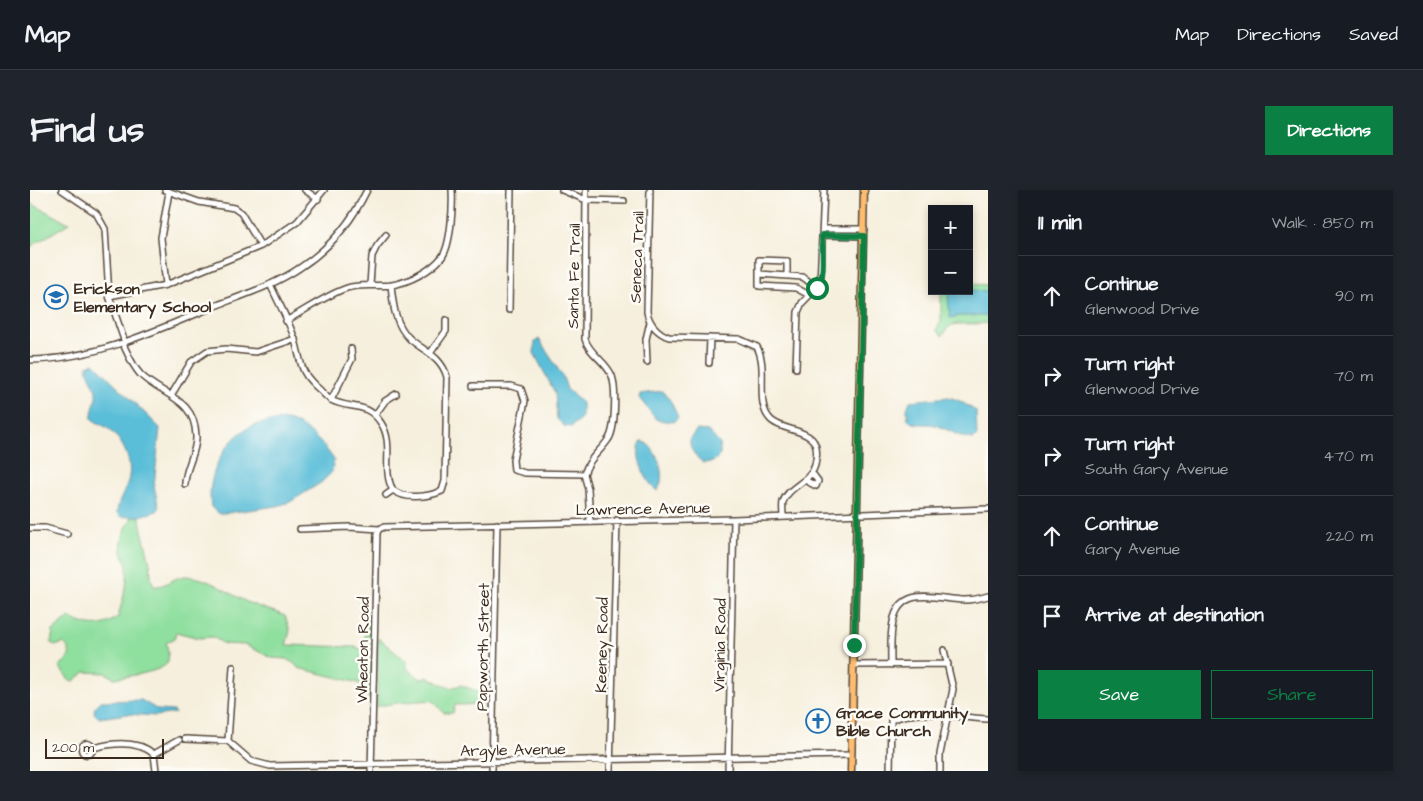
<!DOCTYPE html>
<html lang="en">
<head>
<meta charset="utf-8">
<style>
	body { margin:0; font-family:"Architects Daughter",sans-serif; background:#20242c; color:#f1f3f6 }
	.controls { position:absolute; right:15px; top:15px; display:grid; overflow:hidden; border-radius:0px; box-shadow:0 2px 8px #0003 }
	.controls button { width:45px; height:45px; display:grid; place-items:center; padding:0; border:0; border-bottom:1px solid #363941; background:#171b24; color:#f1f3f6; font:25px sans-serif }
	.scale { position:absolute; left:15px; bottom:12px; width:119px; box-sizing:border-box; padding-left:5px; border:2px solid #3b2a1e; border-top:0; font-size:14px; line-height:18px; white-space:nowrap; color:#3b2a1e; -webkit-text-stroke:4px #fdfcf7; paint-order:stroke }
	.stop { position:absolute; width:15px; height:15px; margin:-11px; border:4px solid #0b8043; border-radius:50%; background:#fff }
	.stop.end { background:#0b8043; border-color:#fff; box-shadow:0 1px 5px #0008 }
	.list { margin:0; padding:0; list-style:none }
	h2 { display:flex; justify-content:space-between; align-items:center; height:65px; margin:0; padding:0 20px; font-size:21px }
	h2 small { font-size:16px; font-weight:400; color:#9ea1a6 }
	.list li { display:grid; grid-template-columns:32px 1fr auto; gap:15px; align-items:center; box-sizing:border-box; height:80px; padding:0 20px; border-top:1px solid #363941 }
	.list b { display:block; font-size:19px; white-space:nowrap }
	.list p { margin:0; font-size:16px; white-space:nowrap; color:#9ea1a6 }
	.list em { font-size:16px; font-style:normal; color:#9ea1a6 }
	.actions { display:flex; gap:10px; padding:15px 20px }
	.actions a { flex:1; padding:11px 0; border:1px solid #0b8043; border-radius:0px; text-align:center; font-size:18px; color:#0b8043 }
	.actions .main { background:#0b8043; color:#fff }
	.icon { flex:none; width:28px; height:28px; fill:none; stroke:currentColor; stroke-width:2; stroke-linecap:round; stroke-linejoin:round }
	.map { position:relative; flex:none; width:958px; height:581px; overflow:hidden; border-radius:0px }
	header { display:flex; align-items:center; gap:30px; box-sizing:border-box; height:70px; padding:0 25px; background:#171b24; border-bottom:1px solid #363941 }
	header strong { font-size:24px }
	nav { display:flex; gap:28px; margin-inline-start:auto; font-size:18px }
	.intro { display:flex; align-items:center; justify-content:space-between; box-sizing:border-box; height:120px; padding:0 30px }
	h1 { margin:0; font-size:35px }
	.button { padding:12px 22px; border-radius:0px; background:#0b8043; color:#fff; font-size:18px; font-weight:700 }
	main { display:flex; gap:30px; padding:0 30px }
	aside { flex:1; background:#171b24; border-radius:0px; box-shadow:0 2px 8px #0003 }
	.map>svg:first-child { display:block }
	.green { fill:#8fdf9f; stroke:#65845e }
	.water { fill:#5abed8; stroke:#4a747b }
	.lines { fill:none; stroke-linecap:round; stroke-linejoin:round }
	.minor-casing { stroke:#57483b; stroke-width:8 }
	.major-casing { stroke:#57483b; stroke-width:9 }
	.minor { stroke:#fff; stroke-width:5 }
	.major { stroke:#fdbc70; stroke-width:6 }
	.route { stroke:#0b8043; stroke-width:6 }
	.labels { text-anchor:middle; stroke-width:5; stroke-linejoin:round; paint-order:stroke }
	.street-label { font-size:16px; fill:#3b2a1e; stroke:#fdfcf7 }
	.poi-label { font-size:16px; font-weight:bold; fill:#3b2a1e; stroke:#fdfcf7; text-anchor:start }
</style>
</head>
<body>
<header>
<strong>Map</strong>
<nav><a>Map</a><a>Directions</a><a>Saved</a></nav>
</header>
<div class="intro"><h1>Find us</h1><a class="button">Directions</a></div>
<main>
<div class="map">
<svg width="958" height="581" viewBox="0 0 958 581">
	<rect width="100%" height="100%" fill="#fdfcf7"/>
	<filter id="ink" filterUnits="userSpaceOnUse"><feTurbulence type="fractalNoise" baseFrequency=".02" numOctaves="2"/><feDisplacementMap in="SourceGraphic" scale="10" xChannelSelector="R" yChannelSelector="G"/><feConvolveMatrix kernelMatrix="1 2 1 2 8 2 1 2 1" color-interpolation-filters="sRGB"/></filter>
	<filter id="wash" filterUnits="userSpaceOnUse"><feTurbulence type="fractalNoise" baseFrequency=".0096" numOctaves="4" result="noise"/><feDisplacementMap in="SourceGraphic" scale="20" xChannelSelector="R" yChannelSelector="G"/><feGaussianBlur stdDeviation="1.12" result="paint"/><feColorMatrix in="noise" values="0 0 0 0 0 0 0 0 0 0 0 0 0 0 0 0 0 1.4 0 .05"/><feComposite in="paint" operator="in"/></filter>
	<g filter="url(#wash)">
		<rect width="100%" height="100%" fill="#f6efdd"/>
		<path class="green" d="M 0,13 L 39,33 L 0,57 Z
			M 939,94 L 958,95 L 958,133 C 949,135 923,132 919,137 C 915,140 916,144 912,146 L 906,140 L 911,131 L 911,103 L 939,101 Z
			M 110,326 C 111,342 116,354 119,369 C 122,378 119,387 124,396 C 134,398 145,386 156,386 C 179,387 199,404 219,413 C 231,418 244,421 255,426 L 260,441 L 256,455 L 325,457 L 334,460 L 336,427 L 340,424 L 340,507 L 337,507 L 330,494 L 325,492 L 268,478 L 264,473 L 256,469 L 242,468 L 215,455 L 194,454 L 183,447 L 169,448 L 146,442 L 145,448 L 136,453 C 138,460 140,467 137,473 C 132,482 95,487 84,488 L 76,483 L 55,482 L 44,491 L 39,490 L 29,476 C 39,469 44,463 34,453 L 25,456 L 21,453 L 23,441 L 39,428 C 58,436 70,440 88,427 C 92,411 99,393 97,376 C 96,371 93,366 92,361 C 90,347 96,338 102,327 Z
			M 348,448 L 377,472 L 377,479 L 391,489 L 397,487 L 420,498 L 431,495 L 454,504 L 456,512 L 455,514 L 425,515 L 423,523 L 414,523 C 411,520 407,514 403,511 C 399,509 352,514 347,517 Z"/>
		<path class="water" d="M 939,100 L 958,101 L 958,126 L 929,126 L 920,128 L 918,104 L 921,101 Z
			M 509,149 L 533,187 L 537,199 L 552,213 L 552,227 L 541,237 L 534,236 L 527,229 L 525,203 L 504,163 L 505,152 Z
			M 64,173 L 130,238 L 124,296 L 129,318 L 127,321 L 110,326 L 91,327 L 87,323 C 87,313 94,304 97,294 C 105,274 93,249 76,237 C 71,234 67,233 62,229 C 61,219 67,212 66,202 C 65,193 58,186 57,176 Z
			M 632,201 L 640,210 L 648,227 L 644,232 L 627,230 L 609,208 L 610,204 Z
			M 919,207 L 930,211 L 946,221 L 947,246 L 943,249 C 929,248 917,238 905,235 C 896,233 885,236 878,230 L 877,219 L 880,211 Z
			M 256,230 C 275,234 294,254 304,270 L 302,282 L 292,292 L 260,312 L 247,316 L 190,324 L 181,317 C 176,287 193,252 218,238 C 229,232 244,231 256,230 Z
			M 667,240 L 678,241 L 690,254 L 690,265 L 683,272 L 673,273 C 665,266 659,259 660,248 Z
			M 612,251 C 627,256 638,288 627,301 C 616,292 602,264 612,251 Z
			M 111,510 L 128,520 L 144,521 L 146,523 L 126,526 L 97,524 L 69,528 L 64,523 L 65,517 L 71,511 Z"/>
	</g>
	<g filter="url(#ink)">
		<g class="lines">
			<g class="minor-casing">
				<path id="minor" d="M 32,0 L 66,23 L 75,39 L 79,106 L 95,153
					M 135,0 L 169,12 L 204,18 L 211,23 L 231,56
					M 275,0 L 288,9
					M 532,0 L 556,10 L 594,11
					M 556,0 L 555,149 C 559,164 576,171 582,186 C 586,198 586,240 578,250 C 568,264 560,267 554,284 L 558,299 L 560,331
					M 620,0 L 617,122 C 619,133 627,143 639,147 L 709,149 L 727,157 C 739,179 724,214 741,230 C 757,245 795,235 785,275 C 781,292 758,296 753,312 C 752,316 753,322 753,327
					M 793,39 L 834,39
					M 793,45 L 833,46
					M 729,84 L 773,87 L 787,98
					M 757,85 L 757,71 L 729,70 L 729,96 L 766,98 L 779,105
					M 240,94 C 248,112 259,131 265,150 C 272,174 269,182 290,200 C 293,203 297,208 301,210 C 320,220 337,211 351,233 C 365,254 351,280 363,300 C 375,310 398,307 412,301 L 415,291 L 417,187 C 411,166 395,162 380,149 C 365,135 363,115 361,95
					M 136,95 L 131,48 L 139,2
					M 340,95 L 342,66 L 347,56 L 356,45
					M 79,106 L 136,95 L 231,56 L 267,32 L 294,0
					M 479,120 L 481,0
					M 256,131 C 276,120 296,105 317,98 C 332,93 347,97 362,95 C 379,92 401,81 412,67 C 421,55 423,16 422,0
					M 93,154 C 98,164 102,175 110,184 C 131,206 165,207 166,246 C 167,263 155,277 155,294
					M 401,162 L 416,141 L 416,130
					M 0,170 C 66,169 125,141 185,116 C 214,105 245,95 271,77 C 300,58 322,31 337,0
					M 617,172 L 616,149 L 620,132
					M 679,173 L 680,148
					M 766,178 L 768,122 L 772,113 L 790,94 L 794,0
					M 443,196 L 481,196 L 491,199 L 495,211 L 483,270 L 484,280 L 495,283 L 554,284
					M 142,204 L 161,172 L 177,161 L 196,159 L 226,162 L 265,149
					M 301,210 L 322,169 L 321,159
					M 345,225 L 355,211 L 366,204
					M 775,290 L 786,296 L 788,291 L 782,283
					M 356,305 L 363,300
					M 0,338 L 15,338 L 37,344
					M 270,339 L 319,337 L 349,339 L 354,337 L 704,329 L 958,319
					M 824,475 L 918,474
					M 861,475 C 861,461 860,446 863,432 C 871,393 909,410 935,410 C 943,410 951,408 958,406
					M 155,549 L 198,551 L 221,571 L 240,576 L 821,565
					M 198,551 L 203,477
					M51.5 559a5.5 5.5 0 1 1 11 0a5.5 5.5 0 1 1-11 0Z
					M 63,558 C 82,553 107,550 124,564 L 126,581
					M 124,564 L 149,550
					M 341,581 L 347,343 L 349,339
					M 462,581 L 467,334
					M 580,581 L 587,330
					M 698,581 L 704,329
					M 860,581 L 861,530 C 891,517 927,528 958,529
					M 910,581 L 910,564 L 923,499 L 914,460"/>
			</g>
			<g class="major-casing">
				<path id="major" d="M 821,581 L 834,0"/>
			</g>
			<use href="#minor" class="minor"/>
			<use href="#major" class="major"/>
		</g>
	</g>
	<g class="lines" filter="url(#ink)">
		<path class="route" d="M 787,98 C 796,85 792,60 792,45 L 834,46 L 824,455"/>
	</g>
	<defs>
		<g id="school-ring" transform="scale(1.25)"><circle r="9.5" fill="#fdfcf7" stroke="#1f6fb2" stroke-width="1.5"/><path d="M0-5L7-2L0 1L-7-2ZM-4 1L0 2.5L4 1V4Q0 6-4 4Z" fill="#1f6fb2"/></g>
		<g id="church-ring" transform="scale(1.25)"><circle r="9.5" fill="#fdfcf7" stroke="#1f6fb2" stroke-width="1.5"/><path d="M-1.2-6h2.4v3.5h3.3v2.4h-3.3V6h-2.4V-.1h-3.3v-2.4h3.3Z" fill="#1f6fb2"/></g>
	</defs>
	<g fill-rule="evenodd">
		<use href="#school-ring" x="26" y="107"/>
		<use href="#church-ring" x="788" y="531"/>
	</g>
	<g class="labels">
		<g class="street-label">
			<text transform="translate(606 67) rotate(-88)" y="6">Seneca Trail</text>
			<text transform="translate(543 86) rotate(-89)" y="6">Santa Fe Trail</text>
			<text transform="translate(613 318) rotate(-1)" y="6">Lawrence Avenue</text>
			<text transform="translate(571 455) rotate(-89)" y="6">Keeney Road</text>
			<text transform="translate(689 455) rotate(-89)" y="6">Virginia Road</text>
			<text transform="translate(452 457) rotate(-89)" y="6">Papworth Street</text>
			<text transform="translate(332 460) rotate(-89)" y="6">Wheaton Road</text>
			<text transform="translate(483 559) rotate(-1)" y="6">Argyle Avenue</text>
		</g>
		<g class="poi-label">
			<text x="44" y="104">Erickson<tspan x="44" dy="18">Elementary School</tspan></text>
			<text x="806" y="528">Grace Community<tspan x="806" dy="18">Bible Church</tspan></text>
		</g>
	</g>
</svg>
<div class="controls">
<button>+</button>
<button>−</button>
</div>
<div class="scale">200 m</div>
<div class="stop" style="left:787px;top:98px"></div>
<div class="stop end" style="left:824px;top:455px"></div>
</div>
<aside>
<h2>11 min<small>Walk · 850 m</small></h2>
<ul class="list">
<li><svg class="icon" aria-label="ahead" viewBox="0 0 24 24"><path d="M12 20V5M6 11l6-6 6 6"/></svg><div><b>Continue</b><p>Glenwood Drive</p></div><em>90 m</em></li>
<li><svg class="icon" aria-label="right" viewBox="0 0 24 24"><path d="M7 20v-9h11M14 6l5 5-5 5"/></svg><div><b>Turn right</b><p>Glenwood Drive</p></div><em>70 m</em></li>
<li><svg class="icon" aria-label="right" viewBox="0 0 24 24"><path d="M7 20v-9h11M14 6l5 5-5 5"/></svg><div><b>Turn right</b><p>South Gary Avenue</p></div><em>470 m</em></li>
<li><svg class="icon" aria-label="ahead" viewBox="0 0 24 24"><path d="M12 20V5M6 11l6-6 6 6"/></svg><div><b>Continue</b><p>Gary Avenue</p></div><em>220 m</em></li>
<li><svg class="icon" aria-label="arrive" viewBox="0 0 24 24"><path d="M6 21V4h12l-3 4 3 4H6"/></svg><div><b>Arrive at destination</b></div></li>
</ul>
<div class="actions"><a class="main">Save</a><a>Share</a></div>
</aside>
</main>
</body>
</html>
